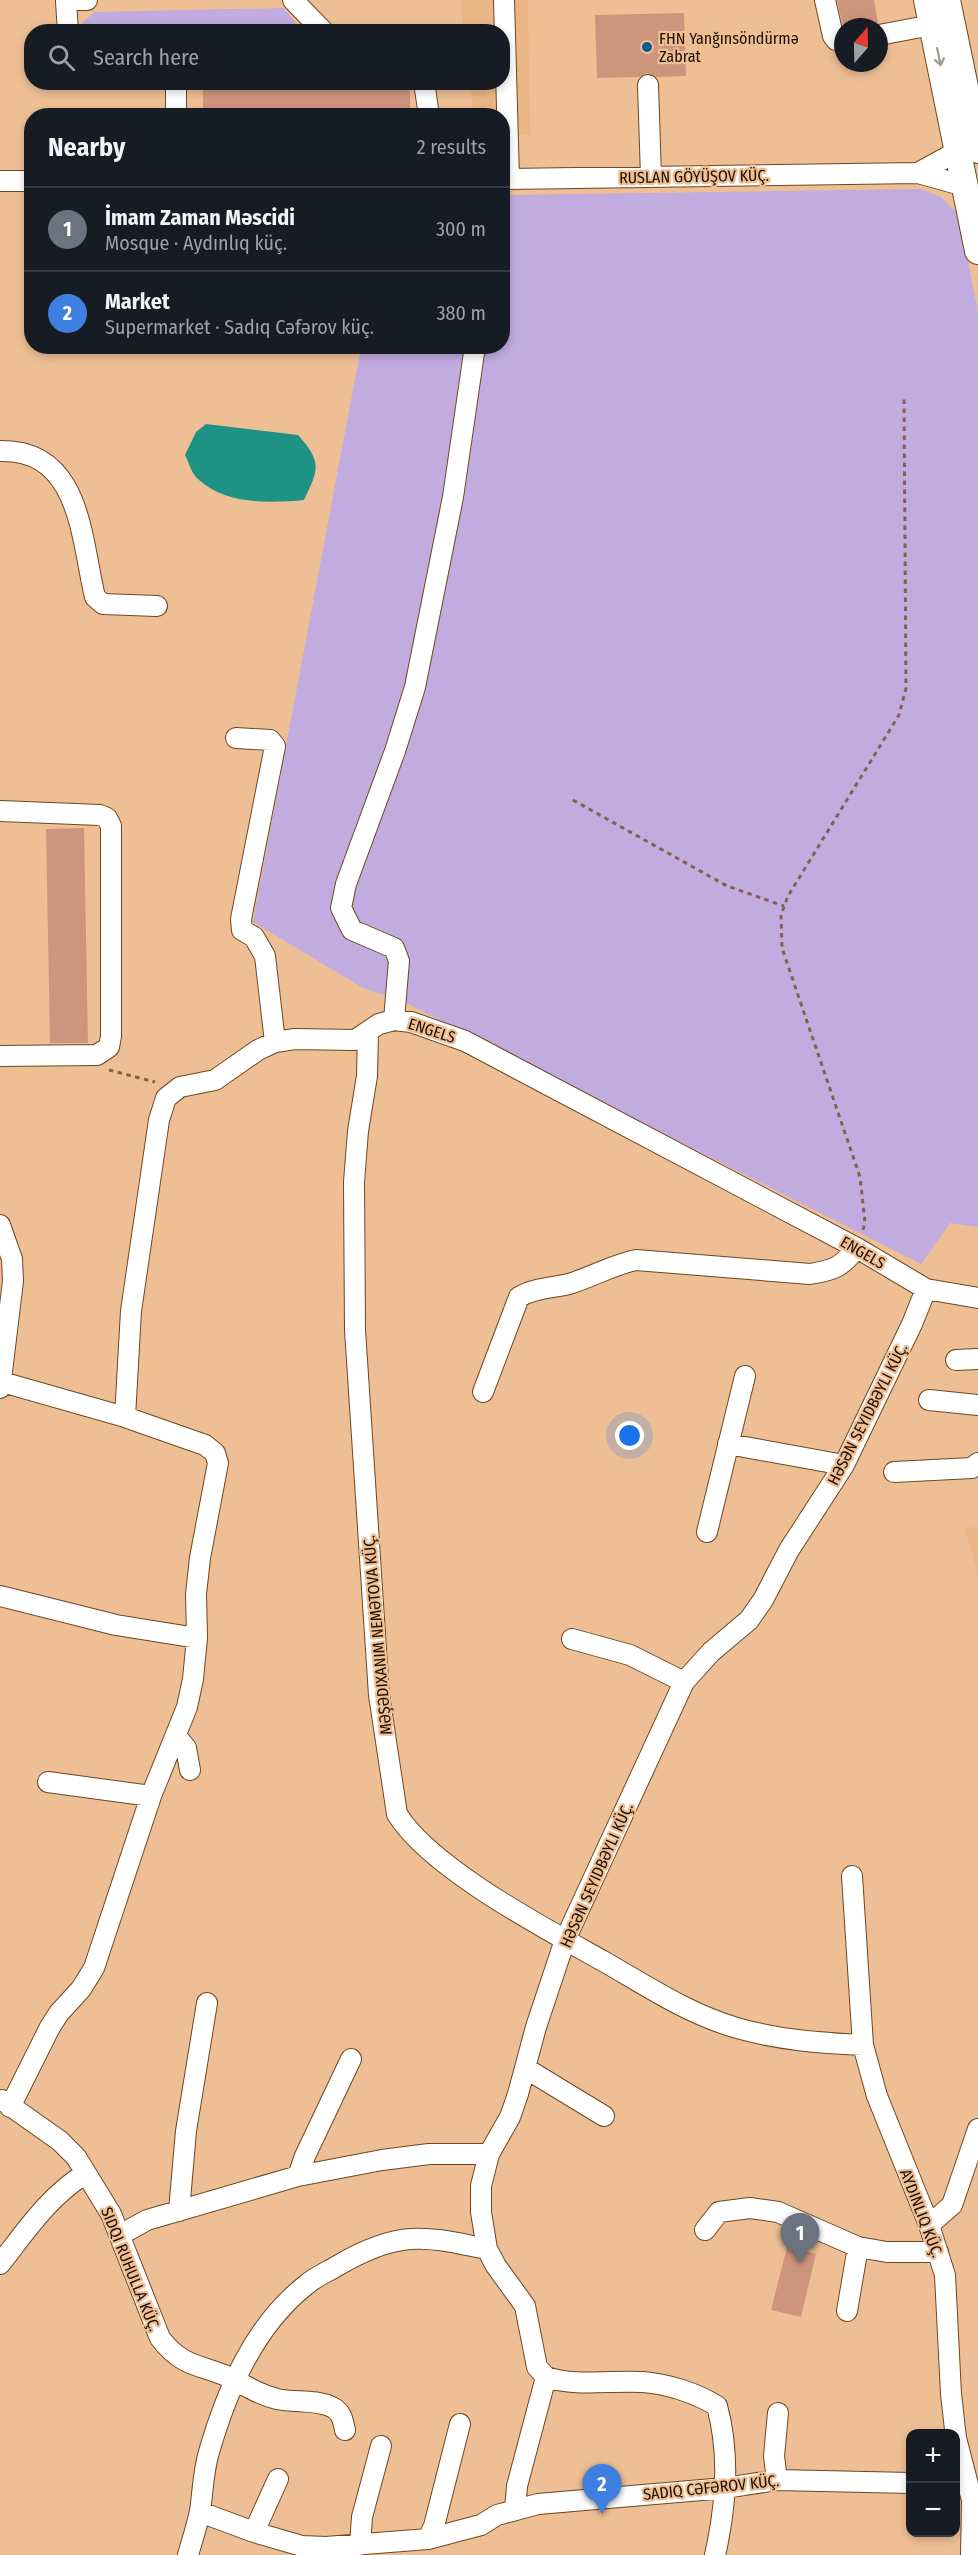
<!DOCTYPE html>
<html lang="en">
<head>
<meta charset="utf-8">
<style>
	body { margin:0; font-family:"Fira Sans Condensed",sans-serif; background:#242831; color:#f1f3f6 }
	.controls { position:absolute; right:18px; bottom:18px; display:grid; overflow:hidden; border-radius:12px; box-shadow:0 3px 9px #0003 }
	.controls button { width:54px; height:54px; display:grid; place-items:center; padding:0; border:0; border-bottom:2px solid #363941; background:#171b24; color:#f1f3f6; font:30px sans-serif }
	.compass { position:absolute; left:834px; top:18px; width:54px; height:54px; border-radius:50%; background:#171b24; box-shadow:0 3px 9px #0003; rotate:20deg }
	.you { position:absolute; left:630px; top:1436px; width:21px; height:21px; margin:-15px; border:4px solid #fff; border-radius:50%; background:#1a73e8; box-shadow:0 0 0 9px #1a73e833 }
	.badge { display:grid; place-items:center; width:39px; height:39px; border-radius:50%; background:#88afc7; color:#fff; font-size:20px; font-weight:700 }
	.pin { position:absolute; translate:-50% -50px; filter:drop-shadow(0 2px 3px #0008) }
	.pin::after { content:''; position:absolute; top:32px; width:21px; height:18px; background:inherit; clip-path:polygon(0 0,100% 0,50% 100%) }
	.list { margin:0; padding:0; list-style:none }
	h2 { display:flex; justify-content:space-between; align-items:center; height:78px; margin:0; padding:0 24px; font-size:26px }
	h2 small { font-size:20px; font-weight:400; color:#9ea1a6 }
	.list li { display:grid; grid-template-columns:39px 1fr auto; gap:18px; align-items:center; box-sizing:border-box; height:84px; padding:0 24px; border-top:2px solid #363941 }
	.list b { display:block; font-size:22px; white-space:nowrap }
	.list p { margin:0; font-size:20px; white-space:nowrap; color:#9ea1a6 }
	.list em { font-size:20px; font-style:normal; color:#9ea1a6 }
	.icon { flex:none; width:33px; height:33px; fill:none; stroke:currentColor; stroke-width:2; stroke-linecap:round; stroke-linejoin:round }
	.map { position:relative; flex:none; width:978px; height:2555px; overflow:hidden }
	.search { position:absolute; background:#171b24; box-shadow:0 3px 9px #0003; left:24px; top:24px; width:486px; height:66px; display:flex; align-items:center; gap:15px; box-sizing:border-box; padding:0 21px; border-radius:24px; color:#9ea1a6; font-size:22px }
	.panel { position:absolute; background:#171b24; box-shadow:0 3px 9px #0003; left:24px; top:108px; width:486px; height:246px; border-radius:24px }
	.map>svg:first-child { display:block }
	.built { fill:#eab686 }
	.green { fill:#c1abdf }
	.water { fill:#1d9285 }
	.building { fill:#ce957d }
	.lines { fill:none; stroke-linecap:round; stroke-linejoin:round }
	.minor-casing { stroke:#6f471f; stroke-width:22 }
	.major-casing { stroke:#6f471f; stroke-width:28 }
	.path { stroke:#826348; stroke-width:3; stroke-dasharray:4.5 4.5; stroke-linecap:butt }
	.minor { stroke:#fff; stroke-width:20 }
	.major { stroke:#fff; stroke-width:26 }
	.oneway { stroke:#a59f99 }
	.poi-dot { fill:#085c8e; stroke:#eebf95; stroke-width:2 }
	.labels { text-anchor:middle; stroke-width:4.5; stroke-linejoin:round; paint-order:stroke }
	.poi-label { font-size:16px; fill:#1e0e01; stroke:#eebf95; text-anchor:start }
	.street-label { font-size:16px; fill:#1e0e01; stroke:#eebf95 }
</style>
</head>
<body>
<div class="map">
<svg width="978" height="2555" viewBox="0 0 978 2555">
	<rect width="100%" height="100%" fill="#eebf95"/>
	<path class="built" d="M 460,0 L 528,0 L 530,135 L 503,136 L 502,116 L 474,115 L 470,83 L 502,82 L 502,32 L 464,31 Z
		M 978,1526 L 978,1575 L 965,1529 Z"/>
	<path class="green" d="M 284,8 L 302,31 L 80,31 L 84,21 L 95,12 Z
		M 921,189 L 941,197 L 958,214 L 978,311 L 978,1227 L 950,1223 L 921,1264 L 400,1000 L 363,988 L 253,922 L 361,347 L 502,346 L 503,195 Z"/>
	<path class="water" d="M 206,424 L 298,435 C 322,462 319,469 304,500 C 270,503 227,505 199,480 C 192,475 189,463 185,455 L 196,432 Z"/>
	<path class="building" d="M 837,0 L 874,0 L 878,23 L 870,27 L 843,27 Z
		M 684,13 L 686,76 L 656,77 L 647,73 L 639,77 L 597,78 L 595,15 Z
		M 203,90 L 410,90 L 410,116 L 203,116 Z
		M 84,828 L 88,1043 L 50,1043 L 46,829 Z
		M 787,2247 L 816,2254 L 801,2317 L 771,2310 Z"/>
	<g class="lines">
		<g class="minor-casing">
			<path id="minor" d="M 66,0 L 87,0
				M 293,0 L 324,32
				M 504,0 L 509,179
				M 825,0 L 833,36 L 836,40 L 843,41
				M 66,1 L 68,32
				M 879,35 L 932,25
				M 176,82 L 176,116
				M 424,82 L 429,116
				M 648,85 L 651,177
				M 918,173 L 958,151
				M 502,179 L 918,173 L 965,186
				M 0,181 L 32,181
				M 0,451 C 81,449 81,539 95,597 L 103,604 L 157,606
				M 236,738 L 270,740 L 275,746 L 241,919 L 242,930 L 254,937 L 265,956 L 275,1042
				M 0,811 L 100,815 L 107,818 L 111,826 L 111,1036 L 109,1047 L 97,1055 L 0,1056
				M 394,1020 L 399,961 L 394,948 L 352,930 L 341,908 L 346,884 L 395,751 L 415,687 L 453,497 L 475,346
				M 368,1032 L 367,1076 L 358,1131 L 354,1182 L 355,1330 L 379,1695 L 397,1814 C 430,1868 546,1929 603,1961 C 647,1986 688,2014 737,2028 C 779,2040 820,2043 863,2045
				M 0,1225 L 12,1259 L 13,1281 L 0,1388
				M 956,1360 L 978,1359
				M 2,1382 L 125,1417 L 205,1445 L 215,1453 L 218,1463 L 200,1558 L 196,1594 L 197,1638 L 193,1679 L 187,1707 L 151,1796 L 94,1968 L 81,1989 L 59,2013 L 50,2027 L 10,2107
				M 483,1392 L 519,1297 C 534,1288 552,1288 569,1284 C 592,1277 612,1265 636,1260 L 810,1274 C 835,1270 841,1267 857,1248
				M 929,1400 L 978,1405
				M 125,1417 L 131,1311 L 159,1120 L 166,1098 L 180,1087 L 215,1080 L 258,1050 L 275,1042 L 295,1039 L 355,1040 L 379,1024 L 394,1020 L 411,1022 L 465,1041 L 857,1248 L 926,1289 L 978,1298
				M 728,1444 L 844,1465
				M 894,1472 L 972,1468 L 978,1463
				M 707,1532 L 745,1376
				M 0,1596 L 116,1625 L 197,1638
				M 572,1639 L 630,1655 L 684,1682
				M 176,1736 L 186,1748 L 190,1770
				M 48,1782 L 151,1796
				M 852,1876 L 863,2045 L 877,2096 L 929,2225 L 945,2275 L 951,2394 L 956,2438 L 972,2500 L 971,2555
				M 525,2068 L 604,2116
				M 2,2100 L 60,2141 L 76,2157 L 111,2214 L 160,2338 C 184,2370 204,2364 235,2380 C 249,2388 261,2395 277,2399 C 295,2403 315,2399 332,2407 C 342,2412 343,2421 345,2430
				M 298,2176 L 305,2156 L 351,2059
				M 179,2211 L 186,2131 L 207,2003
				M 929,2225 L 952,2205 L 978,2129
				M 705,2230 L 719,2212 L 750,2208 L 778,2212 L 858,2247 L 887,2252 L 938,2252
				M 120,2235 L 147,2220 L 298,2176 L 382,2160 L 429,2154 L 489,2154
				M 0,2264 C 26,2231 49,2196 85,2174
				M 847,2311 L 858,2247
				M 546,2377 C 577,2387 610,2380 643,2382 C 668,2384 696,2393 717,2406 C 730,2454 726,2507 715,2555
				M 777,2480 L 774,2456 L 778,2413
				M 515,2510 L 517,2486 L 546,2377 L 537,2367 L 525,2306 L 496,2266 L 487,2249 L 481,2212 L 481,2186 L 489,2154 L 510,2117 L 518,2094 L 536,2027 L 565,1940 L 684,1682 L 711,1652 L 749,1620 L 763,1600 L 789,1550 L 844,1465 L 912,1324 L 926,1289
				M 200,2512 L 254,2532 L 302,2546 L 326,2547 L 428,2539 L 481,2525 L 497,2515 L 538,2504 L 725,2488 L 777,2480 L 910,2483
				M 254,2532 L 278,2479
				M 428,2539 L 434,2526 L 460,2424
				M 360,2545 L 362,2517 L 381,2446
				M 188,2555 C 192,2541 197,2526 200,2511 C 203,2491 203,2472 209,2452 C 227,2390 254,2326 306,2285 C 315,2277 327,2272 337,2266 C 359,2253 384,2241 410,2239 C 436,2237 461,2244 487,2249"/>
		</g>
		<g class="major-casing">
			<path id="major" d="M 927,0 L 978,251
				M 947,0 L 978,150"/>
		</g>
		<path class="path" d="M 573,800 L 727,886 L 784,906
			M 109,1070 L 155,1082
			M 863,1230 L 865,1222 L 860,1177 L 782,948 L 781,915 L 788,896 L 899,715 L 906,688 L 904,397"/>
		<use href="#minor" class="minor"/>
		<use href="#major" class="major"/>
	</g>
	<defs><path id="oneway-shaft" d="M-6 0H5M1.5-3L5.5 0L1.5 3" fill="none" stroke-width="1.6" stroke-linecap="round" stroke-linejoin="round" transform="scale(1.5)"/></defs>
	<use class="oneway" href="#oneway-shaft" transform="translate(939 57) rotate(78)"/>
	<circle class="poi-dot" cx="647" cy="47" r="6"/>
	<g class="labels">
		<g class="poi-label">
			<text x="659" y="44">FHN Yanğınsöndürmə<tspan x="659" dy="18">Zabrat</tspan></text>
		</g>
		<g class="street-label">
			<text transform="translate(694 176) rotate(-1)" y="6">RUSLAN GÖYÜŞOV KÜÇ.</text>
			<text transform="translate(432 1030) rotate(18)" y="6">ENGELS</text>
			<text transform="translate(863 1252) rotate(30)" y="6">ENGELS</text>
			<text transform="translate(867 1414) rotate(-63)" y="6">HƏSƏN SEYIDBƏYLI KÜÇ.</text>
			<text transform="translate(377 1635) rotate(-95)" y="6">MƏŞƏDIXANIM NEMƏTOVA KÜÇ.</text>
			<text transform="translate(596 1875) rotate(-66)" y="6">HƏSƏN SEYIDBƏYLI KÜÇ.</text>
			<text transform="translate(922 2213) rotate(69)" y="6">AYDINLIQ KÜÇ.</text>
			<text transform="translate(131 2269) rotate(68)" y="6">SIDQI RUHULLA KÜÇ.</text>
			<text transform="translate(711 2487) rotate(-6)" y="6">SADIQ CƏFƏROV KÜÇ.</text>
		</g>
	</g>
</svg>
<div class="controls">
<button>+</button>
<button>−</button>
</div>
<svg class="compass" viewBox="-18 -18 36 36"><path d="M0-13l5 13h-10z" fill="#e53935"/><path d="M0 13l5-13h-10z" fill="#9ea1a6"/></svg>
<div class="you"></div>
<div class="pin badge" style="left:800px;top:2263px;background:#6b7280">1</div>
<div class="pin badge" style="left:602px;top:2514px;background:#3f7fe0">2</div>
<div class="search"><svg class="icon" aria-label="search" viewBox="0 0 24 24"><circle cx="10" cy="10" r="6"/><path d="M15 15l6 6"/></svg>Search here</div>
<section class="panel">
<h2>Nearby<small>2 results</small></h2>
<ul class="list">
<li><span class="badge" style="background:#6b7280">1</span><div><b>İmam Zaman Məscidi</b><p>Mosque · Aydınlıq küç.</p></div><em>300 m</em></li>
<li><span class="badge" style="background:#3f7fe0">2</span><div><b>Market</b><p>Supermarket · Sadıq Cəfərov küç.</p></div><em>380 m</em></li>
</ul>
</section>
</div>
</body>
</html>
